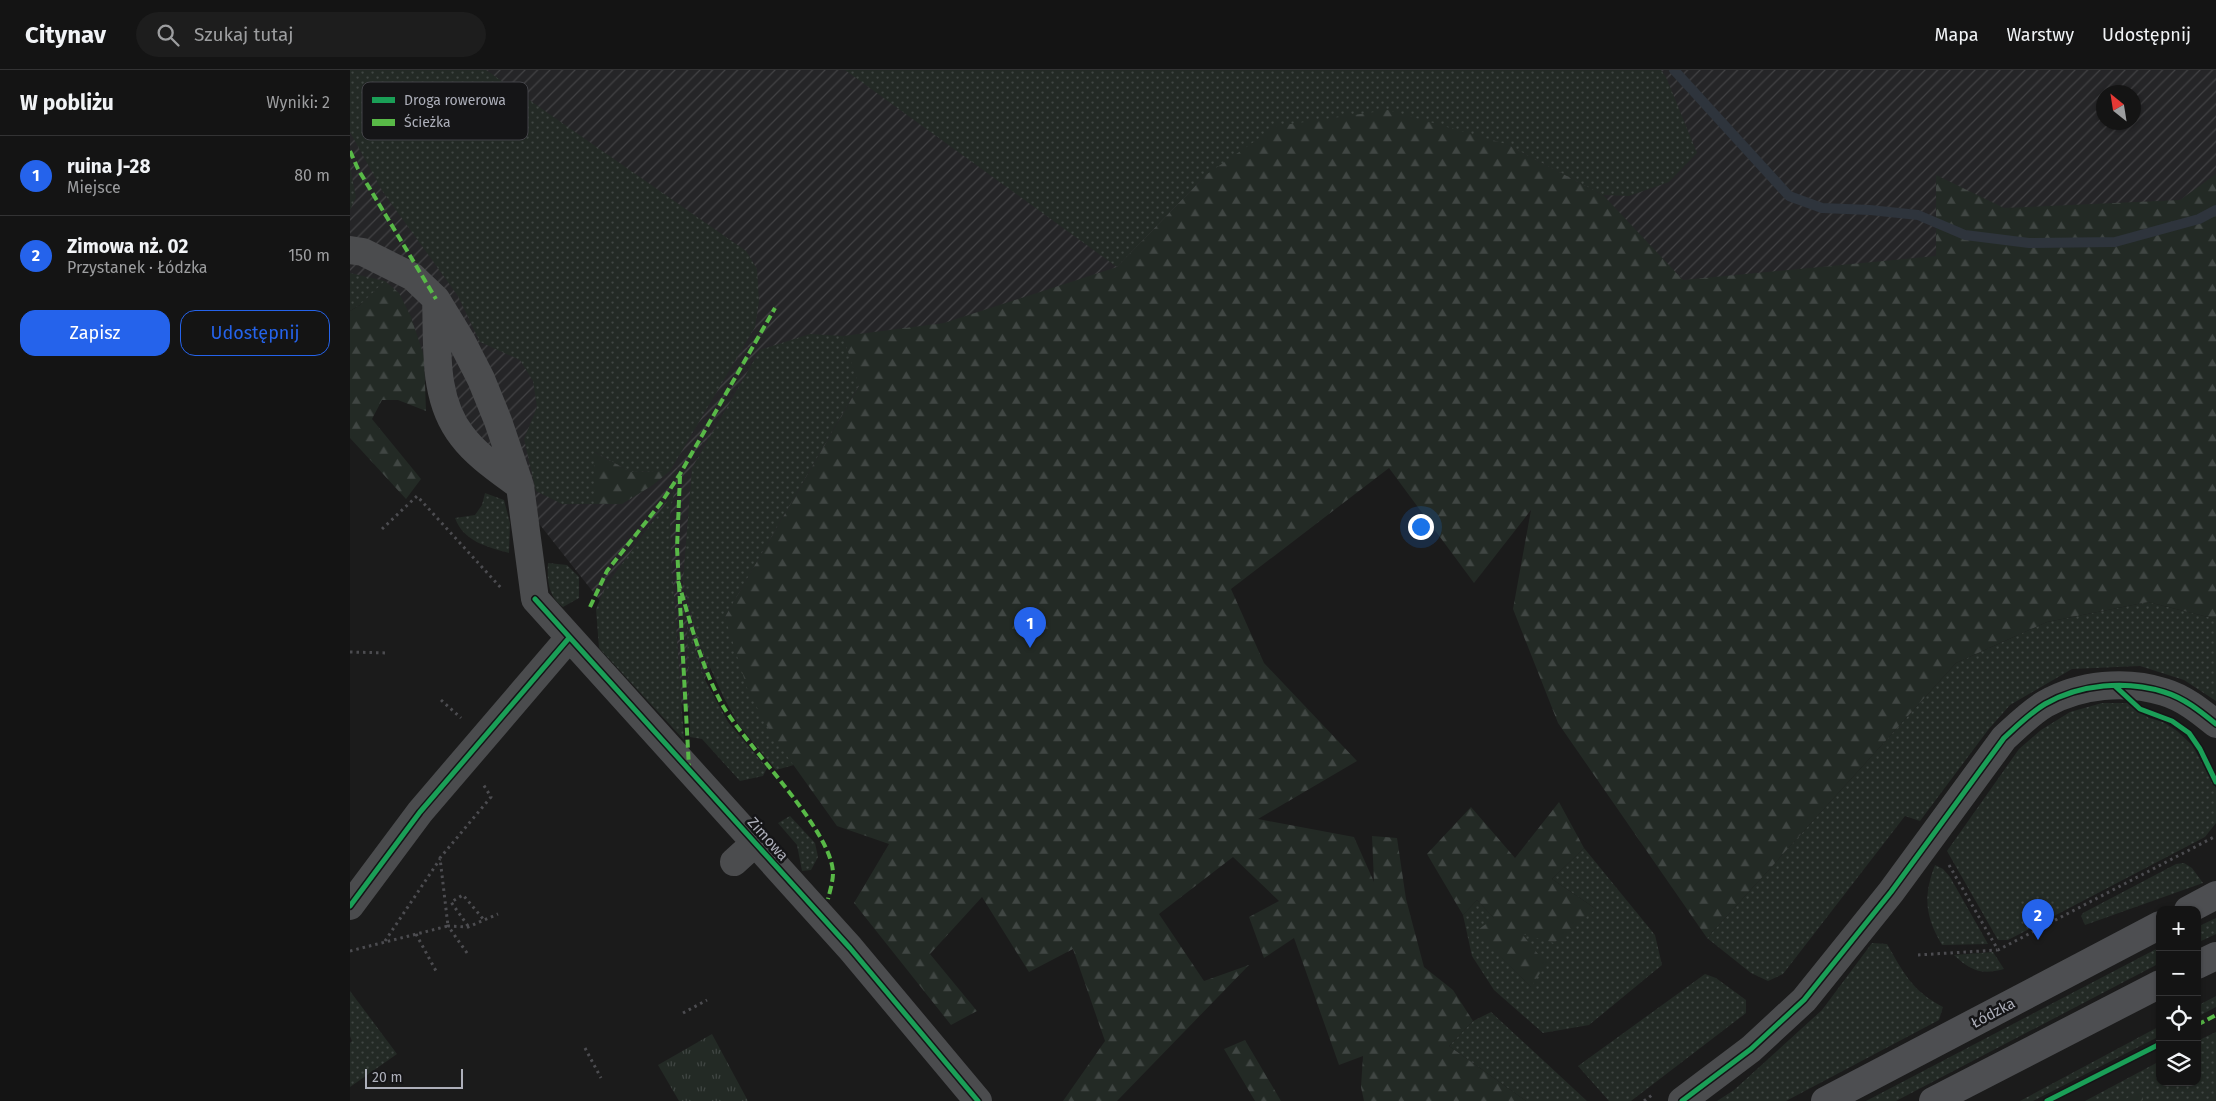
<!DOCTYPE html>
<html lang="pl">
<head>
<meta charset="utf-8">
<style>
	body { margin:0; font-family:"Fira Sans",sans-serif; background:#1d1d1d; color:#f1f3f6 }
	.controls { position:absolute; right:15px; bottom:15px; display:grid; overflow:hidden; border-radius:10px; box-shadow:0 1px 4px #0004 }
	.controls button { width:45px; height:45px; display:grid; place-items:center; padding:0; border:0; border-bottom:1px solid #333334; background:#141414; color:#f1f3f6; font:25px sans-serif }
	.compass { position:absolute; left:1746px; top:15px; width:45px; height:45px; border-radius:50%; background:#141414; box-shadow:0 1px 4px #0004; rotate:330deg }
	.scale { position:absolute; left:15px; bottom:12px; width:98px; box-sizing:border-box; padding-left:5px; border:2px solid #adafba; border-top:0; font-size:14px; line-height:18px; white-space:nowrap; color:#adafba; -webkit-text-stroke:4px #151517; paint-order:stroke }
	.you { position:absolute; left:1070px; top:456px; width:18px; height:18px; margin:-12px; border:4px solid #fff; border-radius:50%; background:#1a73e8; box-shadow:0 0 0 8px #1a73e833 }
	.badge { display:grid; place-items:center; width:32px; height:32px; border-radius:50%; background:#2563eb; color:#fff; font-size:16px; font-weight:700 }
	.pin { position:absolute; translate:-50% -41px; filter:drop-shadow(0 1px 2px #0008) }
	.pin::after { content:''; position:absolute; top:26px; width:18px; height:15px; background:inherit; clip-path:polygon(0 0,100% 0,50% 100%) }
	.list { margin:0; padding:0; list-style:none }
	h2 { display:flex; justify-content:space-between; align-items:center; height:65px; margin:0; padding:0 20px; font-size:21px }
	h2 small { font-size:16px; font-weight:400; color:#9d9ea0 }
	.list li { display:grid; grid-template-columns:32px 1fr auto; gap:15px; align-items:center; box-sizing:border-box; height:80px; padding:0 20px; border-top:1px solid #333334 }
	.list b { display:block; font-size:19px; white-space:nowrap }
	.list p { margin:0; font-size:16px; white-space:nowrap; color:#9d9ea0 }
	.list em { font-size:16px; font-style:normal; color:#9d9ea0 }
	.actions { display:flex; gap:10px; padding:15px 20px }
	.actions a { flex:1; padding:11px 0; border:1px solid #2563eb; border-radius:15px; text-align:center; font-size:18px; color:#2563eb }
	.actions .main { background:#2563eb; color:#fff }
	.icon { flex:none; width:28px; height:28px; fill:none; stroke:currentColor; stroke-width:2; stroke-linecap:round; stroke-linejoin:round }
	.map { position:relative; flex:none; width:1866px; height:1031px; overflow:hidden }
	header { display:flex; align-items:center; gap:30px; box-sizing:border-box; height:70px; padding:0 25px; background:#141414; border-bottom:1px solid #333334 }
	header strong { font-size:24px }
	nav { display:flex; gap:28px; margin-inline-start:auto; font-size:18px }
	.search { width:350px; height:45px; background:#1d1d1d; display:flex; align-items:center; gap:12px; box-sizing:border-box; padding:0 18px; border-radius:28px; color:#9d9ea0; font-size:19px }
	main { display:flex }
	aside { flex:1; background:#141414 }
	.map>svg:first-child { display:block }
	.industrial { fill:url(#industrial-furrows); fill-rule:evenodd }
	.grass { fill:url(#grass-dots) }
	.forest { fill:url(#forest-firs) }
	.park { fill:url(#park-tufts) }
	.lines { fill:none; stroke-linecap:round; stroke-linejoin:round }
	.stream { stroke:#2e343c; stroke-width:10 }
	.path { stroke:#4c4c50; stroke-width:3; stroke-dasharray:2.5 4; stroke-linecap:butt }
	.minor { stroke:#4b4c4e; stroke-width:28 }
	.major { stroke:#4d4e51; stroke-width:28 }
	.quiet { stroke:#58b947; stroke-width:4; stroke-dasharray:8 4; stroke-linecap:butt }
	.cycleway-casing { stroke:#151517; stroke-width:8 }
	.cycleway { stroke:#1a9f57; stroke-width:5 }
	.labels { text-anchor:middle; stroke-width:5; stroke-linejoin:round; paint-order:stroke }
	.street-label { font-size:15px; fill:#adafba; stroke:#151517 }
	.key { fill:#151517; stroke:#434348; stroke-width:1 }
	.key-label { font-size:14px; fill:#adafba }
</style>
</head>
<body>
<header>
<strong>Citynav</strong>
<div class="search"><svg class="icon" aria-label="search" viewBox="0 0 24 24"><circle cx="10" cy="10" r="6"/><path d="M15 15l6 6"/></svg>Szukaj tutaj</div>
<nav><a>Mapa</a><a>Warstwy</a><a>Udostępnij</a></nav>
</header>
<main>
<aside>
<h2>W pobliżu<small>Wyniki: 2</small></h2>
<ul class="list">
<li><span class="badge">1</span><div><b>ruina J-28</b><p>Miejsce</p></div><em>80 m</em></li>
<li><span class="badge">2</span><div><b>Zimowa nż. 02</b><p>Przystanek · Łódzka</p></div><em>150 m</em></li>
</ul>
<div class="actions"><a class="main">Zapisz</a><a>Udostępnij</a></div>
</aside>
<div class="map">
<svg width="1866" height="1031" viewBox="0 0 1866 1031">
	<defs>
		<pattern id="industrial-furrows" width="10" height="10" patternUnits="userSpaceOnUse" patternTransform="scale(1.25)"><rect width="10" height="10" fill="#252527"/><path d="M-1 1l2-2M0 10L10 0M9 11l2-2" fill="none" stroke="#424244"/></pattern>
		<pattern id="grass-dots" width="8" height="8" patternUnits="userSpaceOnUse" patternTransform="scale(1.25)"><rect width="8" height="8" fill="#232a25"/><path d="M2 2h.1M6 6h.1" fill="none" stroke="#404643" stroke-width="1.8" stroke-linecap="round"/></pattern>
		<pattern id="forest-firs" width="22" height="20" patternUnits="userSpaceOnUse" patternTransform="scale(1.25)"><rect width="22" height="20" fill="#232a25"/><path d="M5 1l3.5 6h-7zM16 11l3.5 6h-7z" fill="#404643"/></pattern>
		<pattern id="park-tufts" width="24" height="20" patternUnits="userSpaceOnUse" patternTransform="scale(1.25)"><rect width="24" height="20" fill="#232a25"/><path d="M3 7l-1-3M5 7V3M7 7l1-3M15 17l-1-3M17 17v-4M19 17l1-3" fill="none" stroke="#404643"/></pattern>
	</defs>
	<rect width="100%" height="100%" fill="#1b1b1b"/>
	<path class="industrial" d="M 0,0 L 1866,0 L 1866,504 L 800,224 L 459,402 L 338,642 L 5,221 L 0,218 ZM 1754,22 L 1784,22 L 1784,52 L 1754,52 Z"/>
	<path class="grass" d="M 0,0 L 136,0 L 396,181 L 407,199 L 409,231 L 405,257 L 320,401 L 281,402 L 245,382 L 245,434 L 212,434 L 186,421 L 174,369 L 187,337 L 183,311 L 170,290 L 130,272 L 108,226 L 33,122 L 0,62 Z
		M 495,0 L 1311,0 L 1316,7 L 1347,83 L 1319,112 L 1279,126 L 1253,125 L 1156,74 L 857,104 L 767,197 Z
		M 0,97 L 6,127 L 0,140 Z
		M 0,203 L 35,211 L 10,235 L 0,241 Z
		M 460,264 L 493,266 L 509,315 L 375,547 L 422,664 L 444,695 L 426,700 L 388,654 L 373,626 L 348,571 L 333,510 L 342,398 L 410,280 Z
		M 324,422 L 320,445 L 321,483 L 334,670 L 249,578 L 246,539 L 256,516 Z
		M 135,423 L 154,430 L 160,453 L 159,483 C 137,477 113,471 105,448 L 125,445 L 132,435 Z
		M 198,493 L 217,495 L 229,507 L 229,528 L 213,537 C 198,526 197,511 198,493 Z
		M 1798,532 L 1866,549 L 1866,631 L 1834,610 L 1790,596 L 1722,599 L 1660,635 L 1638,660 L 1570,751 L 1555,746 L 1433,904 L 1418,911 L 1401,903 L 1357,868 L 1606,593 L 1697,552 Z
		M 337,555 L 354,608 L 378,652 L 417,698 L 413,706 L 390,711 L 352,669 L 340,667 Z
		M 1752,633 L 1777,633 L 1799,648 L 1813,652 L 1827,661 L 1842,675 L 1866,718 L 1866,753 L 1855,767 L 1658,870 L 1648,870 L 1597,781 L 1669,679 L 1691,660 L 1720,642 Z
		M 440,746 L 465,773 L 468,787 L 461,800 L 452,801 L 447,775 L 428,753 Z
		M 1234,778 L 1305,865 L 1312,895 L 1239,955 L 1193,963 L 1144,920 L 1122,886 L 1113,845 L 1127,830 L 1145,849 L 1126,862 L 1181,917 L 1172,864 L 1246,839 L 1202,809 Z
		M 1834,793 L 1842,798 L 1853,813 L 1735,855 L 1731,846 L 1733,843 L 1826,794 Z
		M 1585,795 L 1593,799 L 1600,807 L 1638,874 L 1592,875 C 1575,846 1573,827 1585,795 Z
		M 1866,848 L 1866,864 L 1847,873 L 1847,857 Z
		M 1522,873 L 1537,874 C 1553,902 1562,921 1593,937 L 1589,950 L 1436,1031 L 1367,1031 L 1384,1020 L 1472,940 Z
		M 1810,877 L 1810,893 L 1546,1031 L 1516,1031 Z
		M 1643,882 L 1654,899 C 1631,905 1621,901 1604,885 Z
		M 1355,904 L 1366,908 L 1396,930 L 1396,943 L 1281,1031 L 1259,1031 L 1228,996 Z
		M 0,921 L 47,984 L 0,1017 L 0,973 L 2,971 L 0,966 Z
		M 1866,926 L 1866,937 L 1847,947 L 1847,936 Z
		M 1141,942 L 1237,1031 L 1176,1031 L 1099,976 L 1123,951 Z
		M 1810,956 L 1810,966 L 1683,1031 L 1670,1031 Z
		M 1866,962 L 1866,1031 L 1735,1031 L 1810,991 L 1810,1012 L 1847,1012 L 1847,971 Z"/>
	<path class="forest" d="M 1038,40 L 1156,74 L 1253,125 L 1333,210 L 1586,186 L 1586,105 L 1654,138 L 1830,130 L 1866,104 L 1866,549 L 1798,532 L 1697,552 L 1606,593 L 1357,868 L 1208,653 L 1163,539 L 1181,440 L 1124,513 L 1039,398 L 881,519 L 914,593 L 1007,691 L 908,749 L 1004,767 L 1024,812 L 1022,766 L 1047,768 L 1056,829 L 1074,897 L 1103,920 L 1123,951 L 1099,976 L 1176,1031 L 1014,1031 L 1011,1017 L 1013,986 L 989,995 L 944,868 L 914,888 L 899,847 L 929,831 L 883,787 L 809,844 L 854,911 L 899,895 L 767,1031 L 713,1031 L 755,971 L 723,879 L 679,902 L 632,827 L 580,884 L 627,941 L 601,955 L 504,833 L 539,774 L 487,756 L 422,665 L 398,621 L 375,547 L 509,316 L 493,266 L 594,253 L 767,197 L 857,104 L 927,56 Z
		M 35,211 L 49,223 L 61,247 L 74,286 L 76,341 L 48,330 L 32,330 L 22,349 L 71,409 L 56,429 L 0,368 L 0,241 L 10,235 Z
		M 244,382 L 281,402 L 320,401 L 303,415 L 272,434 L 245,434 Z
		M 1209,732 L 1234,778 L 1202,809 L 1246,839 L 1204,873 L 1172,864 L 1196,894 L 1181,917 L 1125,862 L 1144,848 L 1127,830 L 1113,845 L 1077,784 L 1121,737 L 1165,788 Z
		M 895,970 L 931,1031 L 905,1031 L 874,979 Z
		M 1790,1023 L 1793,1026 L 1793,1030 L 1791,1031 L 1774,1031 L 1780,1026 Z"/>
	<path class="park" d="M 362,964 L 398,1031 L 329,1031 L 308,995 Z"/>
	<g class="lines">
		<path class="stream" d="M 1324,0 L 1439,126 L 1472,138 L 1520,140 L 1568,145 L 1615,165 L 1679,173 L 1765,172 L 1849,149 L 1866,140"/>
		<path class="path" d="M 32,459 L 67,426 L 152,519
			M 0,582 L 38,583
			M 91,630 L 111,648
			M 1599,795 L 1648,880 L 1866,766
			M 118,856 L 101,832 L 113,825 L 134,850
			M 66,864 L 86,901
			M 35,871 L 90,789
			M 0,881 L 98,856 L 90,788 L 141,727 L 133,714
			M 117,883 L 98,856 L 118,857 L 148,844
			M 1568,885 L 1647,880
			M 333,943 L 357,930
			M 235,978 L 251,1008
			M 1294,1031 L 1302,1025"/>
		<path class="minor" d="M 0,180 L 13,182 L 63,207 L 86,229 C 88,275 82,328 112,366 C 127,386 150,401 170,416
			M 86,229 L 111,270 L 131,309 L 148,351 L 170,416 L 185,529 L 500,878 L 628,1031
			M 384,792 L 405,773
			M 0,836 L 70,742 L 219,568
			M 1332,1031 L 1401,979 L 1454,930 L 1541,822 L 1654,668 C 1667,656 1680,643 1695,634 C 1730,614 1776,610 1814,622 C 1834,628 1850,641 1866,654"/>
		<path class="major" d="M 1838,840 L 1866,825
			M 1847,895 L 1866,886
			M 1475,1031 L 1810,855
			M 1583,1031 L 1810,914"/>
		<path class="quiet" d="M 0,81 L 8,99 L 86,229
			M 330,406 L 327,478 L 339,698
			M 328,511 C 341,554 351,596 373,636 C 397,677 482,760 483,803 C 483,811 480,821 478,829
			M 240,537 L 257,501 L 311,433 L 330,404 L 425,238
			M 1847,955 L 1866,945"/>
		<g class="cycleway-casing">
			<path id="cycleway" d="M 185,529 L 500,878 L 628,1031
				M 1765,616 L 1790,639 L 1822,651 L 1839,663 L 1850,679 L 1866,712
				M 0,836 L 70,742 L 219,568
				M 1332,1031 L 1401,979 L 1454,930 L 1541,822 L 1654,668 C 1667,656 1680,643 1695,634 C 1730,614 1776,610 1814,622 C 1834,628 1850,641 1866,654
				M 1697,1031 L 1810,974"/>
		</g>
		<use href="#cycleway" class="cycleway"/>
	</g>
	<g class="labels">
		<g class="street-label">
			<text transform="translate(418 769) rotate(48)" y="5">Zimowa</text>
			<text transform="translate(1643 943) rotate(-28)" y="5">Łódzka</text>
		</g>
	</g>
	<rect x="12" y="12" width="166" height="58" rx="8" class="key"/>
	<rect x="22" y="27" width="23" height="6" fill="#1a9f57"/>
	<rect x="22" y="49" width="23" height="7" fill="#58b947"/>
	<g class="key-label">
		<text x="54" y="35">Droga rowerowa</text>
		<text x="54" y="57">Ścieżka</text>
	</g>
</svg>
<div class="controls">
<button>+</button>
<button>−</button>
<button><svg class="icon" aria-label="locate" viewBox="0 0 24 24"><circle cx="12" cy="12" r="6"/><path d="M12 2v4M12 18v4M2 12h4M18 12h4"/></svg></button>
<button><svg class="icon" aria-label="layers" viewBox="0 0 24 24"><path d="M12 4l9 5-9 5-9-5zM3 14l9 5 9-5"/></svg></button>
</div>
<svg class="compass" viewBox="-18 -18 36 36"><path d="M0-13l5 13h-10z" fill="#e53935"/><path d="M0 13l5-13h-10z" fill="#9d9ea0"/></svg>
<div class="scale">20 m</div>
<div class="you"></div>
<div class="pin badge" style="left:680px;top:578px">1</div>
<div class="pin badge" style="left:1688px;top:870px">2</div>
</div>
</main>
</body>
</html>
